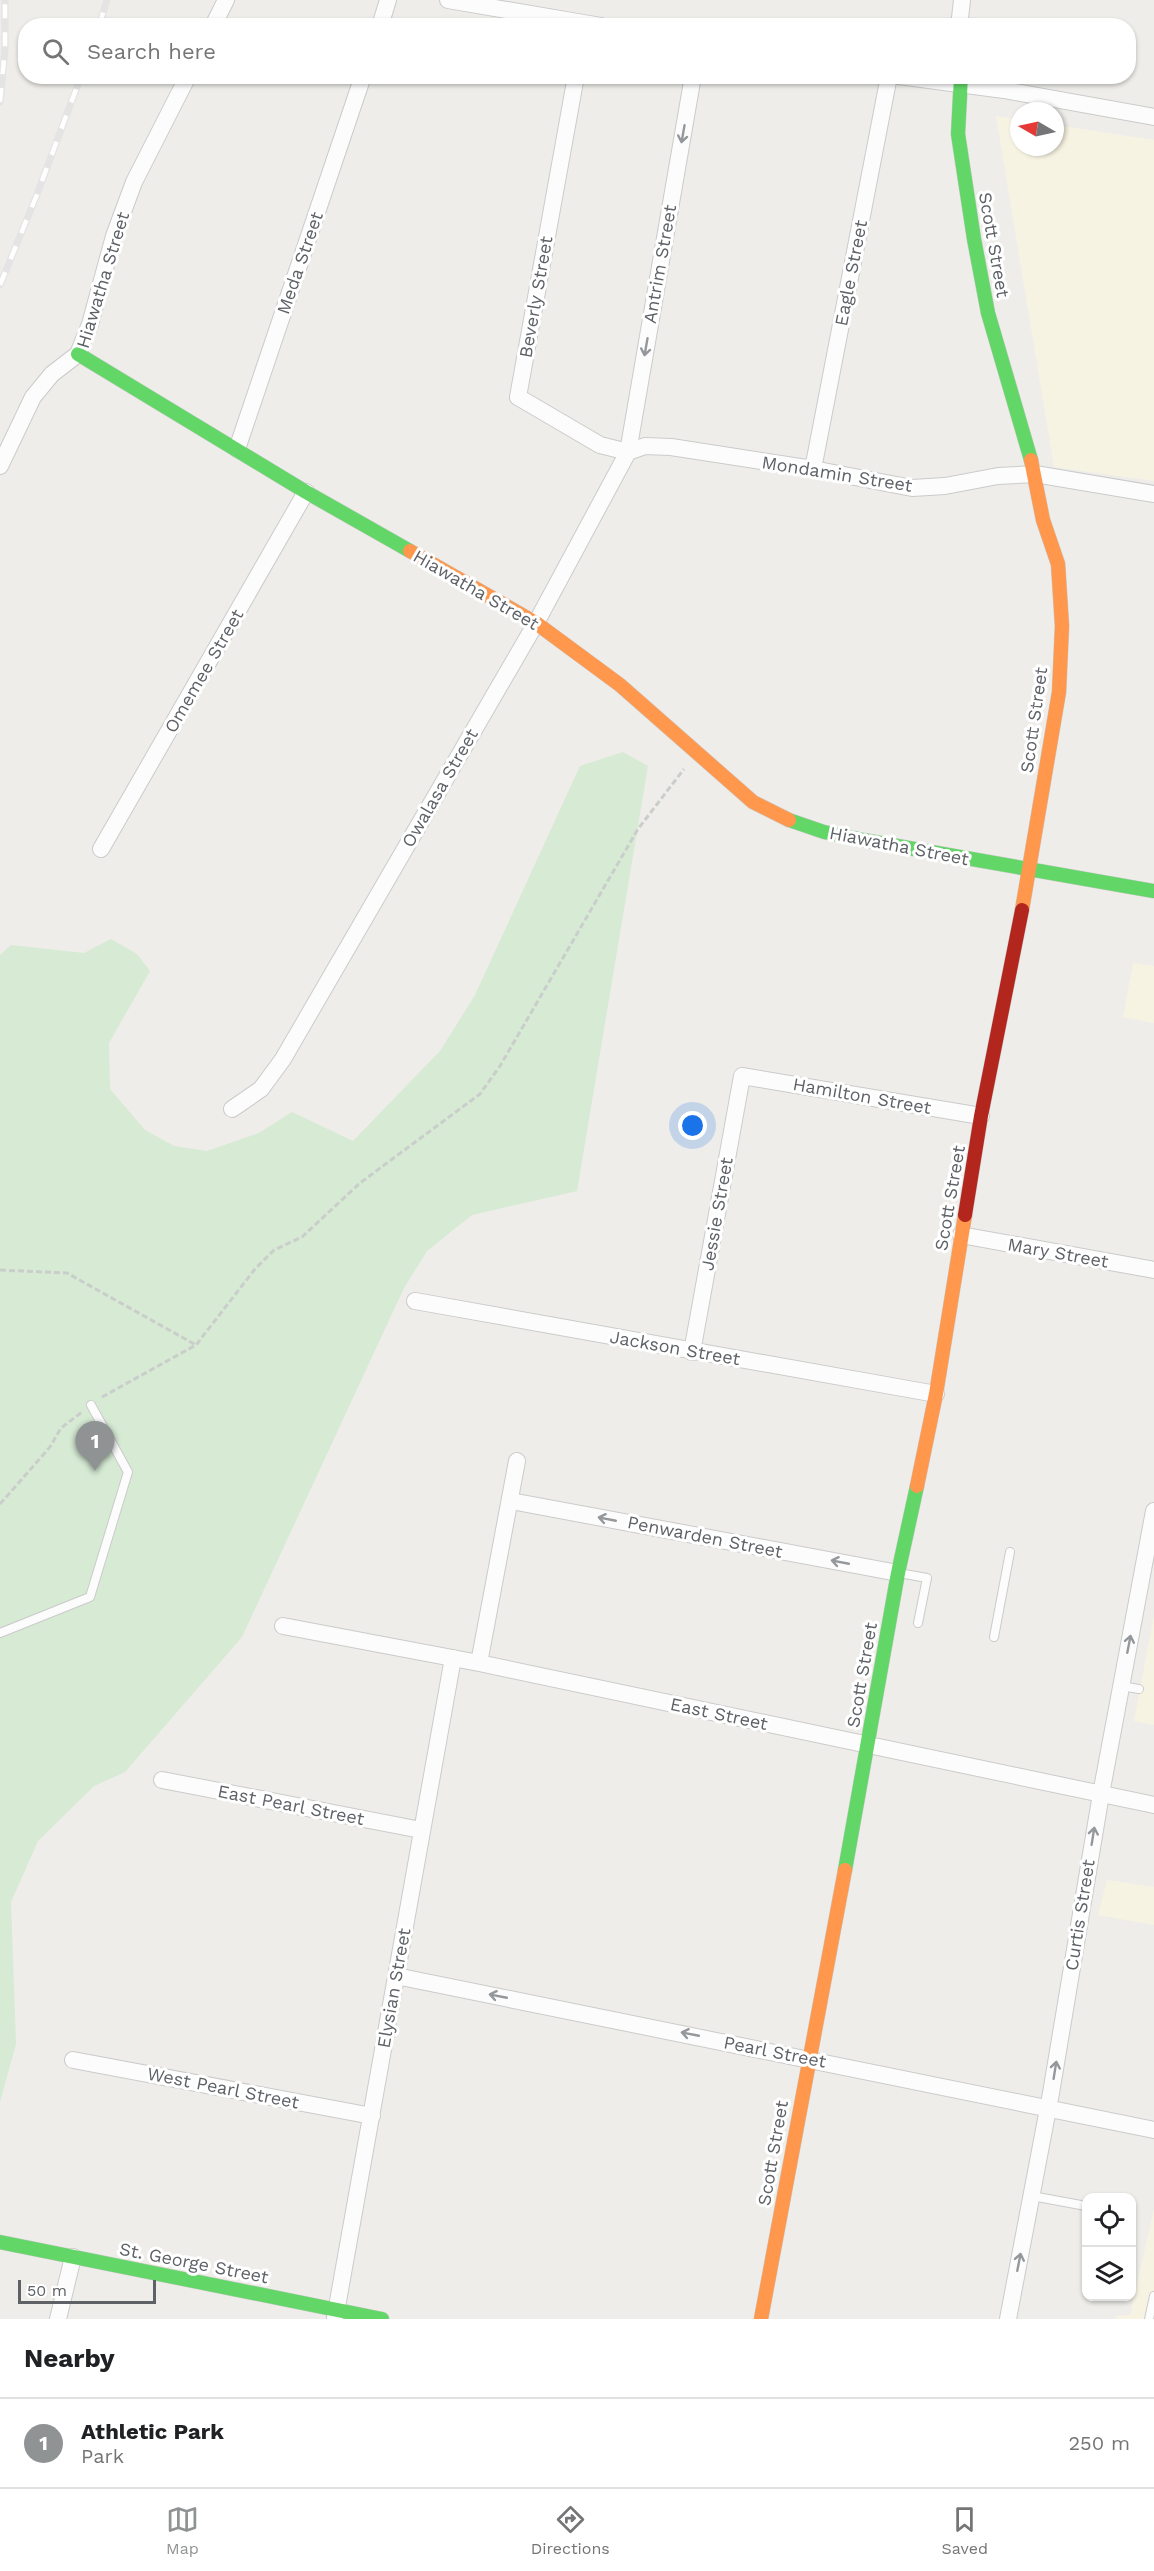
<!DOCTYPE html>
<html lang="en">
<head>
<meta charset="utf-8">
<style>
	body { margin:0; font-family:"Work Sans",sans-serif; background:#f6f6f6; color:#202124 }
	.controls { position:absolute; right:18px; bottom:18px; display:grid; overflow:hidden; border-radius:12px; box-shadow:0 2px 4px #0004 }
	.controls button { width:54px; height:54px; display:grid; place-items:center; padding:0; border:0; border-bottom:2px solid #e0e0e0; background:#fff; color:#202124; font:30px sans-serif }
	.compass { position:absolute; left:1010px; top:102px; width:54px; height:54px; border-radius:50%; background:#fff; box-shadow:0 2px 4px #0004; rotate:279deg }
	.scale { position:absolute; left:18px; bottom:15px; width:138px; box-sizing:border-box; padding-left:6px; border:3px solid #5e6267; border-top:0; font-size:16px; line-height:21px; white-space:nowrap; color:#5e6267; -webkit-text-stroke:4px #fff; paint-order:stroke }
	.you { position:absolute; left:693px; top:1126px; width:21px; height:21px; margin:-15px; border:4px solid #fff; border-radius:50%; background:#1a73e8; box-shadow:0 0 0 9px #1a73e833 }
	.badge { display:grid; place-items:center; width:39px; height:39px; border-radius:50%; background:#909394; color:#fff; font-size:20px; font-weight:700 }
	.pin { position:absolute; translate:-50% -50px; filter:drop-shadow(0 2px 3px #0008) }
	.pin::after { content:''; position:absolute; top:32px; width:21px; height:18px; background:inherit; clip-path:polygon(0 0,100% 0,50% 100%) }
	.list { margin:0; padding:0; list-style:none }
	h2 { display:flex; justify-content:space-between; align-items:center; height:78px; margin:0; padding:0 24px; font-size:26px }
	h2 small { font-size:20px; font-weight:400; color:#757577 }
	.list li { display:grid; grid-template-columns:39px 1fr auto; gap:18px; align-items:center; box-sizing:border-box; height:90px; padding:0 24px; border-top:2px solid #e0e0e0 }
	.list b { display:block; font-size:22px; white-space:nowrap }
	.list p { margin:0; font-size:20px; white-space:nowrap; color:#757577 }
	.list em { font-size:20px; font-style:normal; color:#757577 }
	.icon { flex:none; width:33px; height:33px; fill:none; stroke:currentColor; stroke-width:2; stroke-linecap:round; stroke-linejoin:round }
	.map { position:relative; flex:none; width:1154px; height:2319px; overflow:hidden }
	.search { position:absolute; background:#fff; box-shadow:0 2px 4px #0004; left:18px; right:18px; top:18px; height:66px; display:flex; align-items:center; gap:15px; box-sizing:border-box; padding:0 21px; border-radius:24px; color:#757577; font-size:22px }
	.sheet { height:168px; background:#fff }
	nav { display:flex; justify-content:space-around; align-items:center; box-sizing:border-box; height:84px; border-top:2px solid #e0e0e0; background:#fff; font-size:16px; color:#757577 }
	nav a { display:grid; justify-items:center; gap:3px }
	nav .on { color:#909394 }
	.map>svg:first-child { display:block }
	.commercial { fill:#f7f3e2 }
	.green { fill:#d6ead4 }
	.lines { fill:none; stroke-linecap:round; stroke-linejoin:round }
	.lane-casing { stroke:#cbcbcb; stroke-width:10 }
	.street-casing { stroke:#cbcbcb; stroke-width:18 }
	.fast-casing { stroke:#cbcbcb; stroke-width:15 }
	.slow-casing { stroke:#cbcbcb; stroke-width:15 }
	.jam-casing { stroke:#cbcbcb; stroke-width:15 }
	.path { stroke:#cacecb; stroke-width:3; stroke-dasharray:6 3; stroke-linecap:butt }
	.lane { stroke:#fcfcfc; stroke-width:8 }
	.street { stroke:#fcfcfc; stroke-width:16 }
	.fast { stroke:#63d668; stroke-width:14 }
	.slow { stroke:#ff974d; stroke-width:14 }
	.jam { stroke:#b3261e; stroke-width:14 }
	.rail-casing { stroke:#e3e4e3; stroke-width:7 }
	.rail { stroke:#fff; stroke-width:4.5; stroke-dasharray:14; stroke-linecap:butt }
	.oneway { stroke:#95989b }
	.labels { text-anchor:middle; stroke-width:6; stroke-linejoin:round; paint-order:stroke }
	.street-label { font-size:18px; fill:#5e6267; stroke:#fff }
</style>
</head>
<body>
<div class="map">
<svg width="1154" height="2319" viewBox="0 0 1154 2319">
	<rect width="100%" height="100%" fill="#eeede9"/>
	<path class="commercial" d="M 996,116 L 1019,120 L 1019,147 L 1055,147 L 1055,125 L 1154,140 L 1154,481 L 1054,467 Z
		M 1133,963 L 1154,966 L 1154,1023 L 1123,1017 Z
		M 1154,1615 L 1154,1725 L 1134,1721 Z
		M 1107,1880 L 1154,1887 L 1154,1925 L 1098,1915 Z
		M 1154,2209 L 1154,2319 L 1116,2319 L 1116,2316 L 1130,2315 Z"/>
	<path class="green" d="M 623,752 L 648,766 L 577,1191 L 472,1215 L 427,1251 L 404,1288 L 242,1637 L 125,1772 L 94,1786 L 38,1841 L 11,1902 L 16,2044 L 0,2102 L 0,955 L 11,945 L 84,953 L 111,939 L 137,954 L 150,971 L 109,1043 L 110,1089 L 145,1130 L 174,1146 L 207,1151 L 259,1133 L 292,1112 L 353,1141 L 440,1051 L 475,995 L 580,766 Z"/>
	<g class="lines">
		<g class="lane-casing">
			<path id="lane" d="M 899,1573 L 927,1578 L 918,1623
				M 0,1633 L 90,1597 L 128,1472 L 91,1405
				M 994,1637 L 1010,1552
				M 1121,1686 L 1139,1689
				M 1032,2196 L 1086,2206
				M 1149,2319 L 1154,2296"/>
		</g>
		<g class="street-casing">
			<path id="street" d="M 448,0 L 601,26
				M 213,26 L 226,0
				M 380,26 L 388,0
				M 961,26 L 960,18 L 962,0
				M 576,76 L 518,397 L 600,445 L 628,452
				M 899,76 L 1004,90 L 1154,117
				M 237,449 L 363,76
				M 628,452 L 645,446 L 671,447 L 813,469 L 912,488 L 945,486 L 998,476 L 1035,474 L 1154,494
				M 0,466 L 33,397 L 52,374 L 78,354 L 90,324 L 114,236 L 134,182 L 188,76
				M 813,469 L 889,76
				M 101,849 L 306,492
				M 232,1109 L 261,1089 L 283,1059 L 536,623 L 628,452 L 693,76
				M 961,1235 L 1154,1270
				M 415,1301 L 936,1394
				M 692,1352 L 742,1076 L 981,1116
				M 511,1501 L 898,1573
				M 283,1626 L 479,1663 L 1154,1805
				M 479,1663 L 517,1461
				M 162,1780 L 421,1830
				M 396,1976 L 1154,2130
				M 73,2060 L 372,2116
				M 335,2318 L 453,1658
				M 58,2319 L 73,2257
				M 1008,2319 L 1051,2093 L 1101,1794 L 1154,1511"/>
		</g>
		<g class="fast-casing">
			<path id="fast" d="M 961,76 L 958,134 L 974,239 L 988,313 L 1031,460
				M 78,354 L 306,492 L 410,551
				M 789,820 L 824,832 L 863,840 L 1154,891
				M 845,1870 L 898,1573 L 917,1486
				M 0,2242 L 382,2319"/>
		</g>
		<g class="slow-casing">
			<path id="slow" d="M 410,551 L 536,623 L 620,685 L 753,802 L 789,820
				M 1022,910 L 1059,692 L 1062,626 L 1058,564 L 1043,520 L 1031,460
				M 917,1486 L 936,1394 L 965,1215
				M 761,2319 L 845,1870"/>
		</g>
		<g class="jam-casing">
			<path id="jam" d="M 965,1215 L 981,1116 L 1022,910"/>
		</g>
		<path class="path" d="M 0,1270 L 67,1273 L 196,1345
			M 102,1397 L 196,1345 L 255,1269 L 274,1250 L 302,1237 L 360,1183 L 480,1094 L 500,1066 L 638,829 L 684,769
			M 0,1504 L 50,1447 L 61,1428 L 82,1412"/>
		<use href="#lane" class="lane"/>
		<use href="#street" class="street"/>
		<use href="#fast" class="fast"/>
		<use href="#slow" class="slow"/>
		<use href="#jam" class="jam"/>
		<g class="rail-casing">
			<path id="rail" d="M 99,26 L 107,0
				M 0,102 L 5,49 L 5,0
				M 0,285 L 36,197 L 81,76"/>
		</g>
		<use href="#rail" class="rail"/>
	</g>
	<defs><path id="oneway-shaft" d="M-6 0H5M1.5-3L5.5 0L1.5 3" fill="none" stroke-width="1.6" stroke-linecap="round" stroke-linejoin="round" transform="scale(1.5)"/></defs>
	<g class="oneway">
		<use href="#oneway-shaft" transform="translate(683 134) rotate(100)"/>
		<use href="#oneway-shaft" transform="translate(646 347) rotate(100)"/>
		<use href="#oneway-shaft" transform="translate(607 1519) rotate(-169)"/>
		<use href="#oneway-shaft" transform="translate(840 1562) rotate(-169)"/>
		<use href="#oneway-shaft" transform="translate(1129 1644) rotate(-79)"/>
		<use href="#oneway-shaft" transform="translate(1093 1836) rotate(-81)"/>
		<use href="#oneway-shaft" transform="translate(498 1996) rotate(-169)"/>
		<use href="#oneway-shaft" transform="translate(690 2034) rotate(-169)"/>
		<use href="#oneway-shaft" transform="translate(1055 2070) rotate(-81)"/>
		<use href="#oneway-shaft" transform="translate(1019 2262) rotate(-79)"/>
	</g>
	<g class="labels">
		<g class="street-label">
			<text transform="translate(994 245) rotate(80)" y="6">Scott Street</text>
			<text transform="translate(300 263) rotate(-71)" y="6">Meda Street</text>
			<text transform="translate(660 264) rotate(-80)" y="6">Antrim Street</text>
			<text transform="translate(851 273) rotate(-79)" y="6">Eagle Street</text>
			<text transform="translate(103 280) rotate(-73)" y="6">Hiawatha Street</text>
			<text transform="translate(536 297) rotate(-80)" y="6">Beverly Street</text>
			<text transform="translate(837 474) rotate(9)" y="6">Mondamin Street</text>
			<text transform="translate(476 590) rotate(30)" y="6">Hiawatha Street</text>
			<text transform="translate(204 671) rotate(-60)" y="6">Omemee Street</text>
			<text transform="translate(1034 720) rotate(-82)" y="6">Scott Street</text>
			<text transform="translate(440 788) rotate(-60)" y="6">Owalasa Street</text>
			<text transform="translate(899 846) rotate(11)" y="6">Hiawatha Street</text>
			<text transform="translate(862 1096) rotate(10)" y="6">Hamilton Street</text>
			<text transform="translate(950 1198) rotate(-80)" y="6">Scott Street</text>
			<text transform="translate(717 1214) rotate(-80)" y="6">Jessie Street</text>
			<text transform="translate(1058 1253) rotate(10)" y="6">Mary Street</text>
			<text transform="translate(675 1348) rotate(10)" y="6">Jackson Street</text>
			<text transform="translate(705 1537) rotate(11)" y="6">Penwarden Street</text>
			<text transform="translate(862 1675) rotate(-80)" y="6">Scott Street</text>
			<text transform="translate(719 1714) rotate(12)" y="6">East Street</text>
			<text transform="translate(291 1805) rotate(11)" y="6">East Pearl Street</text>
			<text transform="translate(1080 1915) rotate(-81)" y="6">Curtis Street</text>
			<text transform="translate(394 1988) rotate(-80)" y="6">Elysian Street</text>
			<text transform="translate(775 2052) rotate(11)" y="6">Pearl Street</text>
			<text transform="translate(223 2088) rotate(11)" y="6">West Pearl Street</text>
			<text transform="translate(773 2153) rotate(-80)" y="6">Scott Street</text>
			<text transform="translate(194 2263) rotate(11)" y="6">St. George Street</text>
		</g>
	</g>
</svg>
<div class="controls">
<button><svg class="icon" aria-label="locate" viewBox="0 0 24 24"><circle cx="12" cy="12" r="6"/><path d="M12 2v4M12 18v4M2 12h4M18 12h4"/></svg></button>
<button><svg class="icon" aria-label="layers" viewBox="0 0 24 24"><path d="M12 4l9 5-9 5-9-5zM3 14l9 5 9-5"/></svg></button>
</div>
<svg class="compass" viewBox="-18 -18 36 36"><path d="M0-13l5 13h-10z" fill="#e53935"/><path d="M0 13l5-13h-10z" fill="#757577"/></svg>
<div class="scale">50 m</div>
<div class="you"></div>
<div class="pin badge" style="left:95px;top:1471px">1</div>
<div class="search"><svg class="icon" aria-label="search" viewBox="0 0 24 24"><circle cx="10" cy="10" r="6"/><path d="M15 15l6 6"/></svg>Search here</div>
</div>
<section class="sheet">
<h2>Nearby<small></small></h2>
<ul class="list">
<li><span class="badge">1</span><div><b>Athletic Park</b><p>Park</p></div><em>250 m</em></li>
</ul>
</section>
<nav>
<a class="on"><svg class="icon" aria-label="map" viewBox="0 0 24 24"><path d="M3 6l6-2 6 2 6-2v14l-6 2-6-2-6 2zM9 4v14M15 6v14"/></svg>Map</a>
<a><svg class="icon" aria-label="directions" viewBox="0 0 24 24"><path d="M12 3l9 9-9 9-9-9zM9 14v-3h6M13 9l2 2-2 2"/></svg>Directions</a>
<a><svg class="icon" aria-label="saved" viewBox="0 0 24 24"><path d="M7 4h10v16l-5-4-5 4z"/></svg>Saved</a>
</nav>
</body>
</html>
